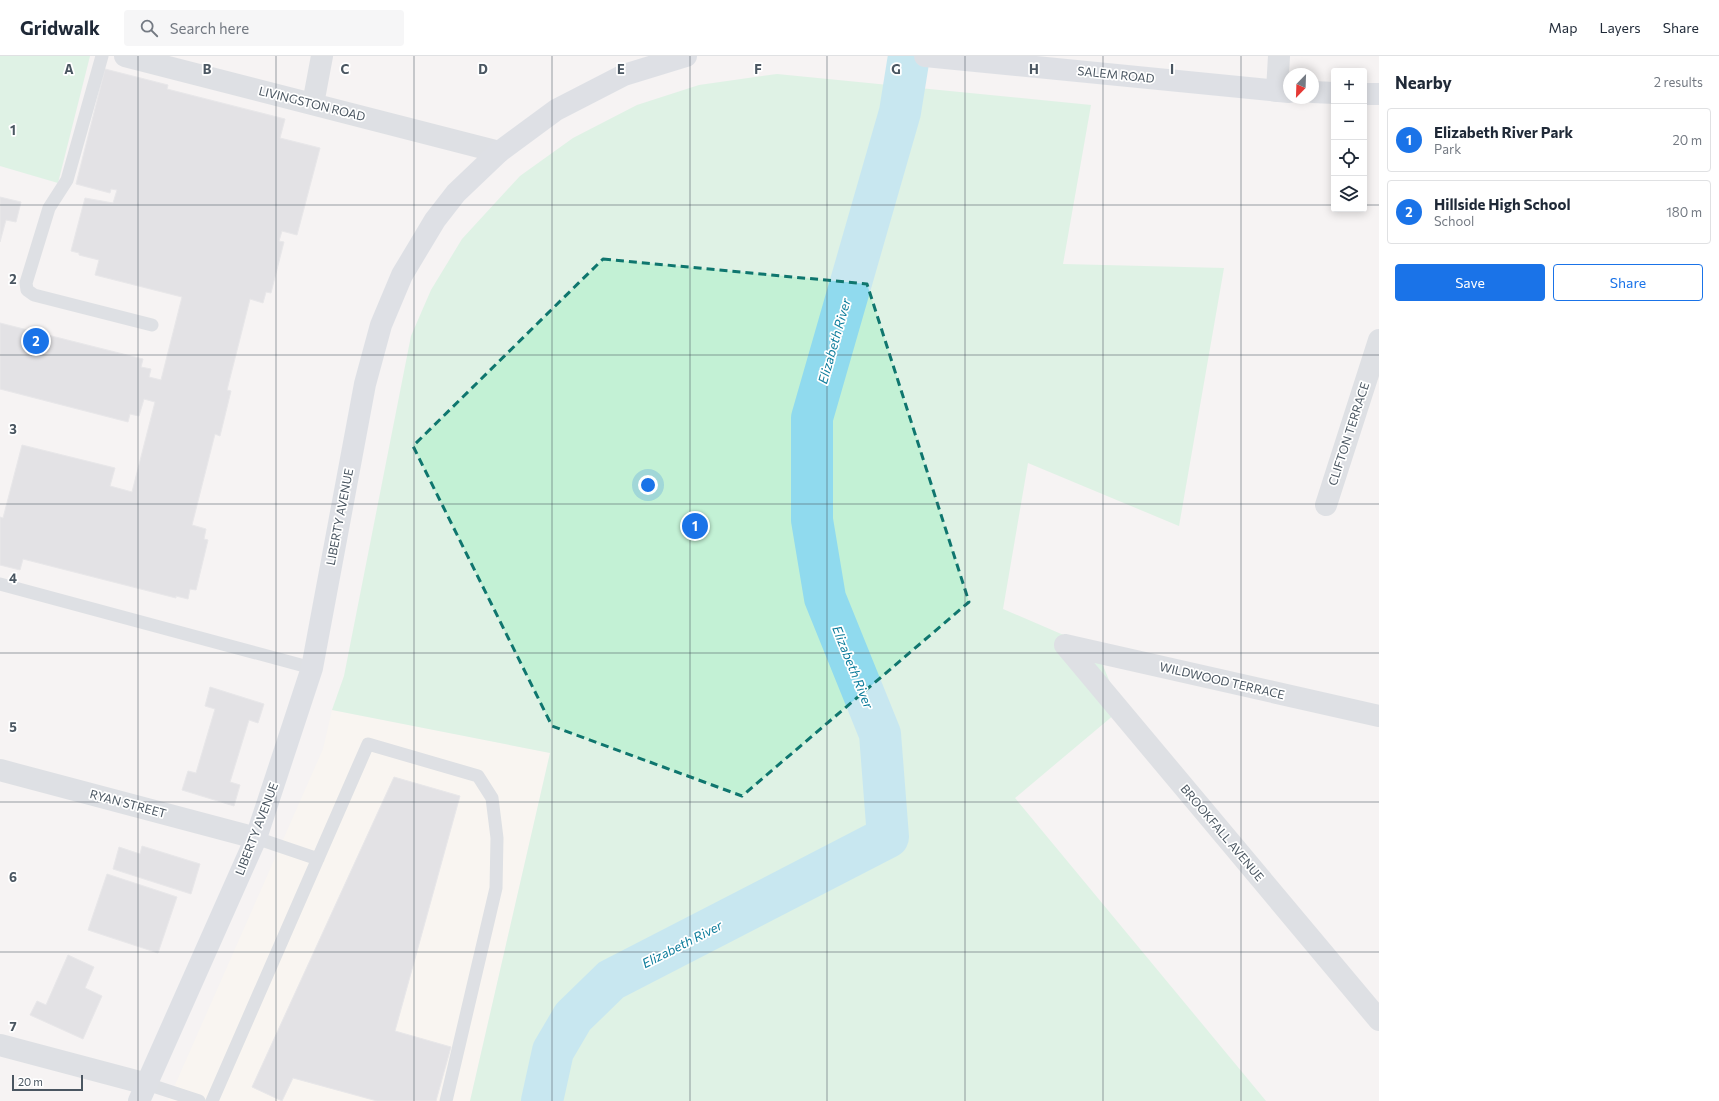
<!DOCTYPE html>
<html lang="en">
<head>
<meta charset="utf-8">
<style>
	body { margin:0; font-family:Commissioner,sans-serif; background:#f6f6f7; color:#1f2937 }
	.controls { position:absolute; right:12px; top:12px; display:grid; overflow:hidden; border-radius:4px; box-shadow:0 2px 10px #0003 }
	.controls button { width:36px; height:36px; display:grid; place-items:center; padding:0; border:0; border-bottom:1px solid #e0e1e3; background:#fff; color:#1f2937; font:20px sans-serif }
	.compass { position:absolute; left:1283px; top:12px; width:36px; height:36px; border-radius:50%; background:#fff; box-shadow:0 2px 10px #0003; rotate:203deg }
	.scale { position:absolute; left:12px; bottom:10px; width:71px; box-sizing:border-box; padding-left:4px; border:2px solid #4a5661; border-top:0; font-size:11px; line-height:14px; white-space:nowrap; color:#4a5661; -webkit-text-stroke:3px #fff; paint-order:stroke }
	.you { position:absolute; left:648px; top:429px; width:14px; height:14px; margin:-10px; border:3px solid #fff; border-radius:50%; background:#1a73e8; box-shadow:0 0 0 6px #1a73e833 }
	.badge { display:grid; place-items:center; width:26px; height:26px; border-radius:50%; background:#1a73e8; color:#fff; font-size:13px; font-weight:700 }
	.pin { position:absolute; translate:-50% -50%; border:2px solid #fff; box-shadow:0 1px 4px #0006 }
	.list { margin:0; padding:0; list-style:none }
	h2 { display:flex; justify-content:space-between; align-items:center; height:52px; margin:0; padding:0 16px; font-size:17px }
	h2 small { font-size:13px; font-weight:400; color:#747a83 }
	.list li { display:grid; grid-template-columns:26px 1fr auto; gap:12px; align-items:center; box-sizing:border-box; height:64px; margin:0 8px 8px; padding:0 8px; border:1px solid #e0e1e3; border-radius:4px }
	.list b { display:block; font-size:15px; white-space:nowrap }
	.list p { margin:0; font-size:13px; white-space:nowrap; color:#747a83 }
	.list em { font-size:13px; font-style:normal; color:#747a83 }
	.actions { display:flex; gap:8px; padding:12px 16px }
	.actions a { flex:1; padding:9px 0; border:1px solid #1a73e8; border-radius:4px; text-align:center; font-size:14px; color:#1a73e8 }
	.actions .main { background:#1a73e8; color:#fff }
	.icon { flex:none; width:22px; height:22px; fill:none; stroke:currentColor; stroke-width:2; stroke-linecap:round; stroke-linejoin:round }
	.map { position:relative; flex:none; width:1379px; height:1045px; overflow:hidden }
	header { display:flex; align-items:center; gap:24px; box-sizing:border-box; height:56px; padding:0 20px; background:#fff; border-bottom:1px solid #e0e1e3 }
	header strong { font-size:19px }
	nav { display:flex; gap:22px; margin-inline-start:auto; font-size:14px }
	.search { width:280px; height:36px; background:#f6f6f7; display:flex; align-items:center; gap:10px; box-sizing:border-box; padding:0 14px; border-radius:4px; color:#747a83; font-size:15px }
	main { display:flex }
	aside { flex:1; background:#fff }
	.map>svg:first-child { display:block }
	.commercial { fill:#fdf9ef }
	.green { fill:#c3f1d5 }
	.lines { fill:none; stroke-linecap:round; stroke-linejoin:round }
	.river { stroke:#90daee; stroke-width:42 }
	.building { fill:#cdcfd5; stroke:#d7d9de }
	.lane { stroke:#c1cad2; stroke-width:13 }
	.street { stroke:#c1cad2; stroke-width:22 }
	.secondary { stroke:#c1cbd6; stroke-width:22 }
	.marked { fill:none; stroke:#0f766e; stroke-width:3; stroke-dasharray:8 5; stroke-linejoin:round }
	.grid { fill:none; stroke:#4a5661; stroke-width:1; stroke-opacity:0.55 }
	.labels { text-anchor:middle; stroke-width:3.5; stroke-linejoin:round; paint-order:stroke }
	.street-label { font-size:12px; fill:#4a5661; stroke:#fff }
	.water-label { font-size:13px; font-style:italic; fill:#0c7c9b; stroke:#fff }
	.grid-label { font-size:13px; text-anchor:middle; font-weight:bold; fill:#4a5661; stroke:#fff; stroke-width:3.5; stroke-linejoin:round; paint-order:stroke }
</style>
</head>
<body>
<header>
<strong>Gridwalk</strong>
<div class="search"><svg class="icon" aria-label="search" viewBox="0 0 24 24"><circle cx="10" cy="10" r="6"/><path d="M15 15l6 6"/></svg>Search here</div>
<nav><a>Map</a><a>Layers</a><a>Share</a></nav>
</header>
<main>
<div class="map">
<svg width="1379" height="1045" viewBox="0 0 1379 1045">
	<rect width="100%" height="100%" fill="#f5f3f3"/>
	<path class="commercial" d="M 332,654 L 550,697 L 470,1045 L 168,1045 L 323,693 Z"/>
	<path class="green" d="M 0,0 L 90,0 L 58,127 L 0,110 Z
		M 777,18 L 1091,49 L 1063,208 L 1224,212 L 1179,470 L 1028,407 L 1003,553 L 1096,593 L 1121,653 L 1015,742 L 1266,1045 L 470,1045 L 550,697 L 332,654 L 344,620 L 411,280 L 431,234 L 462,183 L 520,120 L 573,82 L 637,49 L 699,29 Z"/>
	<g class="lines">
		<path class="river" d="M 542,1045 L 553,995 L 573,961 L 611,924 L 888,781 L 880,678 L 825,542 L 812,464 L 812,362 L 900,56 L 909,0"/>
	</g>
	<path class="building" d="M 105,13 L 168,29 L 167,33 L 285,63 L 280,82 L 320,92 L 297,179 L 282,175 L 279,185 L 284,186 L 271,237 L 266,236 L 263,247 L 250,243 L 227,334 L 231,335 L 220,380 L 215,378 L 192,469 L 206,473 L 204,483 L 208,484 L 196,534 L 190,533 L 188,543 L 176,540 L 176,542 L 23,503 L 20,514 L 0,509 L 0,461 L 3,462 L 22,389 L 115,412 L 110,430 L 132,436 L 155,346 L 144,343 L 139,360 L 130,358 L 128,366 L 0,333 L 0,267 L 143,303 L 141,311 L 151,313 L 149,321 L 161,324 L 182,241 L 95,219 L 99,204 L 79,199 L 79,197 L 71,195 L 85,142 L 113,147 L 117,134 L 111,133 L 110,137 L 76,128 Z
		M 0,141 L 21,146 L 16,166 L 6,164 L 0,186 Z
		M 210,631 L 264,648 L 258,667 L 249,664 L 230,726 L 240,729 L 234,750 L 182,734 L 188,715 L 196,717 L 215,653 L 205,650 Z
		M 394,721 L 460,740 L 395,975 L 451,991 L 436,1045 L 377,1045 L 293,1022 L 282,1045 L 252,1031 Z
		M 142,790 L 200,808 L 191,838 L 113,813 L 119,791 L 140,798 Z
		M 107,818 L 177,841 L 158,897 L 88,874 Z
		M 68,899 L 94,911 L 85,932 L 102,940 L 83,983 L 30,959 L 37,945 L 46,949 Z"/>
	<g class="lines">
		<path class="lane" d="M 102,0 L 67,124 L 49,152 L 26,227 L 27,234 L 34,239 L 152,269
			M 0,528 L 312,612
			M 256,782 L 318,803
			M 147,1028 L 199,1045
			M 212,1045 L 368,688 L 478,720 L 492,742 L 497,782 L 496,832 L 446,1045"/>
		<path class="street" d="M 125,0 L 499,96
			M 1277,35 L 1279,0
			M 313,48 L 322,0
			M 1326,449 L 1379,284
			M 1065,589 L 1379,964
			M 1065,589 L 1379,660
			M 0,714 L 256,782
			M 0,989 L 147,1028"/>
		<path class="secondary" d="M 925,0 L 1289,36
			M 1313,36 L 1334,37
			M 1364,38 L 1379,38
			M 139,1045 L 256,782 L 312,612 L 365,328 L 381,269 L 402,219 L 435,164 L 456,137 L 499,96 L 556,54 L 624,19 L 686,0"/>
	</g>
	<path d="M0 0H1379V1045H0ZM 603,203 L 867,228 L 969,546 L 742,740 L 552,670 L 413,390 Z" fill="#f5f3f3" fill-opacity=".55" fill-rule="evenodd"/>
	<path class="marked" d="M 603,203 L 867,228 L 969,546 L 742,740 L 552,670 L 413,390 Z"/>
	<path class="grid" d="M 138,0 L 138,1045M 276,0 L 276,1045M 414,0 L 414,1045M 552,0 L 552,1045M 690,0 L 690,1045M 827,0 L 827,1045M 965,0 L 965,1045M 1103,0 L 1103,1045M 1241,0 L 1241,1045M 0,149 L 1334,149M 1364,149 L 1379,149M 0,299 L 1379,299M 0,448 L 1379,448M 0,597 L 1379,597M 0,746 L 1379,746M 0,896 L 1379,896"/>
	<g class="labels">
		<g class="street-label">
			<text transform="translate(1116 19) rotate(6)" y="4">SALEM ROAD</text>
			<text transform="translate(312 48) rotate(14)" y="4">LIVINGSTON ROAD</text>
			<text transform="translate(1349 378) rotate(-72)" y="4">CLIFTON TERRACE</text>
			<text transform="translate(340 461) rotate(-79)" y="4">LIBERTY AVENUE</text>
			<text transform="translate(1222 625) rotate(13)" y="4">WILDWOOD TERRACE</text>
			<text transform="translate(128 748) rotate(15)" y="4">RYAN STREET</text>
			<text transform="translate(257 773) rotate(-69)" y="4">LIBERTY AVENUE</text>
			<text transform="translate(1222 777) rotate(50)" y="4">BROOKFALL AVENUE</text>
		</g>
		<g class="water-label">
			<text transform="translate(834 285) rotate(-74)" y="5">Elizabeth River</text>
			<text transform="translate(853 611) rotate(68)" y="5">Elizabeth River</text>
			<text transform="translate(682 888) rotate(-27)" y="5">Elizabeth River</text>
		</g>
	</g>
	<g class="grid-label">
		<text x="69" y="18">A</text>
		<text x="207" y="18">B</text>
		<text x="345" y="18">C</text>
		<text x="483" y="18">D</text>
		<text x="621" y="18">E</text>
		<text x="758" y="18">F</text>
		<text x="896" y="18">G</text>
		<text x="1034" y="18">H</text>
		<text x="1172" y="18">I</text>
		<text x="13" y="79">1</text>
		<text x="13" y="228">2</text>
		<text x="13" y="378">3</text>
		<text x="13" y="527">4</text>
		<text x="13" y="676">5</text>
		<text x="13" y="826">6</text>
		<text x="13" y="975">7</text>
	</g>
</svg>
<div class="controls">
<button>+</button>
<button>−</button>
<button><svg class="icon" aria-label="locate" viewBox="0 0 24 24"><circle cx="12" cy="12" r="6"/><path d="M12 2v4M12 18v4M2 12h4M18 12h4"/></svg></button>
<button><svg class="icon" aria-label="layers" viewBox="0 0 24 24"><path d="M12 4l9 5-9 5-9-5zM3 14l9 5 9-5"/></svg></button>
</div>
<svg class="compass" viewBox="-18 -18 36 36"><path d="M0-13l5 13h-10z" fill="#e53935"/><path d="M0 13l5-13h-10z" fill="#747a83"/></svg>
<div class="scale">20 m</div>
<div class="you"></div>
<div class="pin badge" style="left:695px;top:470px">1</div>
<div class="pin badge" style="left:36px;top:285px">2</div>
</div>
<aside>
<h2>Nearby<small>2 results</small></h2>
<ul class="list">
<li><span class="badge">1</span><div><b>Elizabeth River Park</b><p>Park</p></div><em>20 m</em></li>
<li><span class="badge">2</span><div><b>Hillside High School</b><p>School</p></div><em>180 m</em></li>
</ul>
<div class="actions"><a class="main">Save</a><a>Share</a></div>
</aside>
</main>
</body>
</html>
